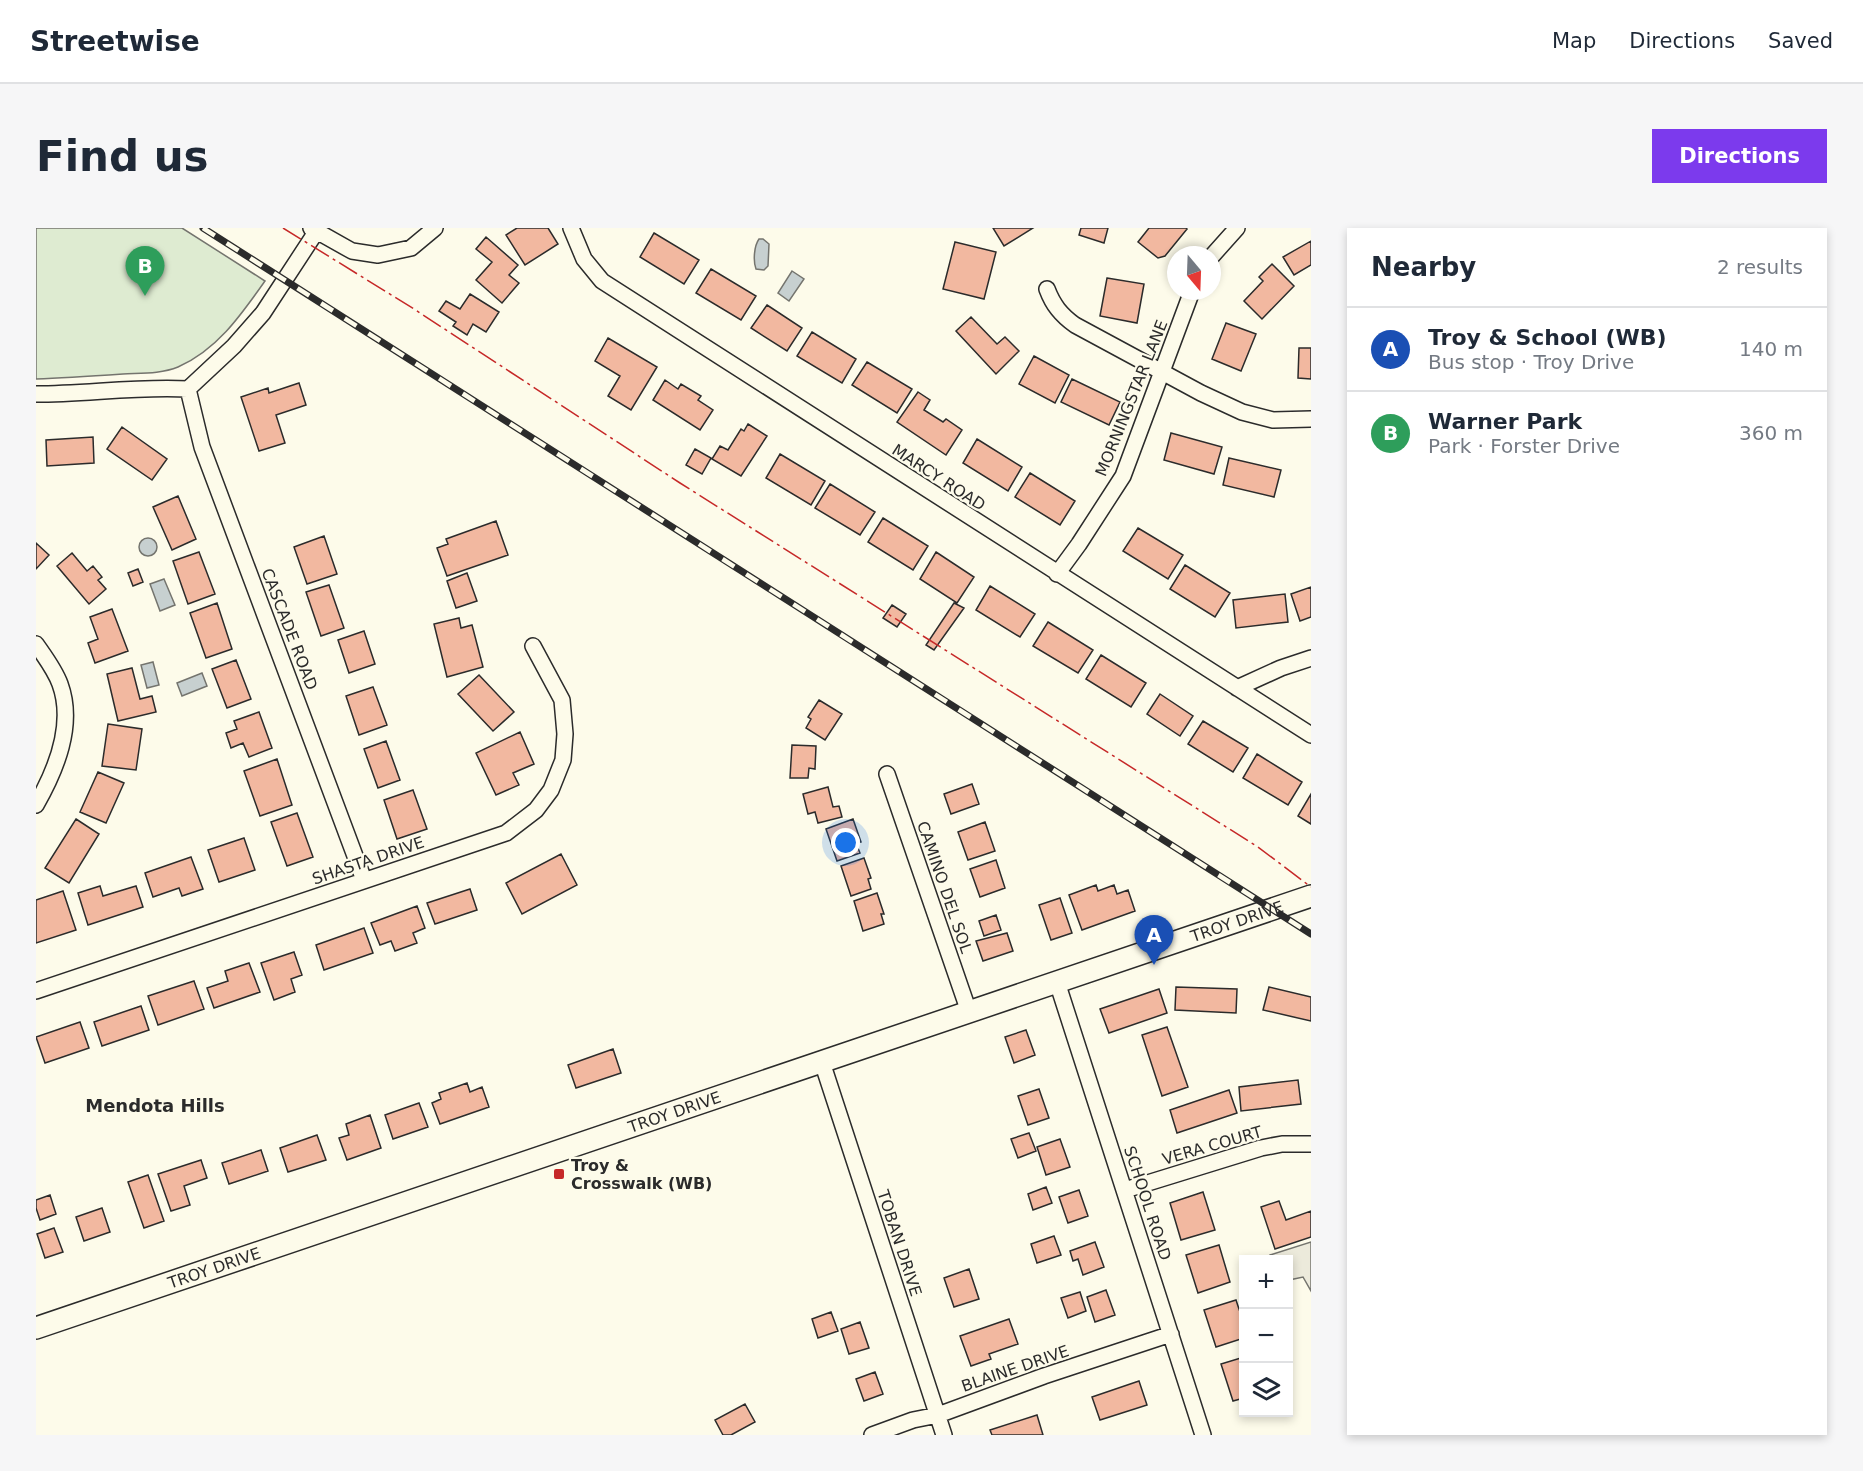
<!DOCTYPE html>
<html lang="en">
<head>
<meta charset="utf-8">
<style>
	body { margin:0; font-family:"DejaVu Sans",sans-serif; background:#f6f6f7; color:#1f2937 }
	.controls { position:absolute; right:18px; bottom:18px; display:grid; overflow:hidden; border-radius:0px; box-shadow:0 3px 9px #0003 }
	.controls button { width:54px; height:54px; display:grid; place-items:center; padding:0; border:0; border-bottom:2px solid #e0e1e3; background:#fff; color:#1f2937; font:30px sans-serif }
	.compass { position:absolute; left:1131px; top:18px; width:54px; height:54px; border-radius:50%; background:#fff; box-shadow:0 3px 9px #0003; rotate:161deg }
	.you { position:absolute; left:810px; top:615px; width:21px; height:21px; margin:-15px; border:4px solid #fff; border-radius:50%; background:#1a73e8; box-shadow:0 0 0 9px #1a73e833 }
	.badge { display:grid; place-items:center; width:39px; height:39px; border-radius:50%; background:#7c3aed; color:#fff; font-size:20px; font-weight:700 }
	.pin { position:absolute; translate:-50% -50px; filter:drop-shadow(0 2px 3px #0008) }
	.pin::after { content:''; position:absolute; top:32px; width:21px; height:18px; background:inherit; clip-path:polygon(0 0,100% 0,50% 100%) }
	.list { margin:0; padding:0; list-style:none }
	h2 { display:flex; justify-content:space-between; align-items:center; height:78px; margin:0; padding:0 24px; font-size:26px }
	h2 small { font-size:20px; font-weight:400; color:#747a83 }
	.list li { display:grid; grid-template-columns:39px 1fr auto; gap:18px; align-items:center; box-sizing:border-box; height:84px; padding:0 24px; border-top:2px solid #e0e1e3 }
	.list b { display:block; font-size:22px; white-space:nowrap }
	.list p { margin:0; font-size:20px; white-space:nowrap; color:#747a83 }
	.list em { font-size:20px; font-style:normal; color:#747a83 }
	.icon { flex:none; width:33px; height:33px; fill:none; stroke:currentColor; stroke-width:2; stroke-linecap:round; stroke-linejoin:round }
	.map { position:relative; flex:none; width:1275px; height:1207px; overflow:hidden; border-radius:0px }
	header { display:flex; align-items:center; gap:36px; box-sizing:border-box; height:84px; padding:0 30px; background:#fff; border-bottom:2px solid #e0e1e3 }
	header strong { font-size:28px }
	nav { display:flex; gap:33px; margin-inline-start:auto; font-size:21px }
	.intro { display:flex; align-items:center; justify-content:space-between; box-sizing:border-box; height:144px; padding:0 36px }
	h1 { margin:0; font-size:42px }
	.button { padding:15px 27px; border-radius:0px; background:#7c3aed; color:#fff; font-size:21px; font-weight:700 }
	main { display:flex; gap:36px; padding:0 36px }
	aside { flex:1; background:#fff; border-radius:0px; box-shadow:0 3px 9px #0003 }
	.map>svg:first-child { display:block }
	.green { fill:#deebd1; stroke:#74746e; stroke-width:1.5 }
	.parking { fill:#eceadb; stroke:#74746e; stroke-width:1.5 }
	.water { fill:#c7d0d0; stroke:#74746e; stroke-width:1.5 }
	.building { fill:#f2b8a0; stroke:#2b2b2b; stroke-width:1.5 }
	.lines { fill:none; stroke-linecap:round; stroke-linejoin:round }
	.street-casing { stroke:#2b2b2b; stroke-width:18 }
	.secondary-casing { stroke:#2b2b2b; stroke-width:24 }
	.street { stroke:#fdfbea; stroke-width:15 }
	.secondary { stroke:#fdfbea; stroke-width:21 }
	.rail-casing { stroke:#2b2b2b; stroke-width:7 }
	.rail { stroke:#fdfbea; stroke-width:4.5; stroke-dasharray:14; stroke-linecap:butt }
	.power { stroke:#c62828; stroke-width:1.5; stroke-dasharray:21 4.5 3 4.5; stroke-linecap:butt }
	.poi-dot { fill:#c62828; stroke:#fdfbea; stroke-width:2 }
	.labels { text-anchor:middle; stroke-width:4.5; stroke-linejoin:round; paint-order:stroke }
	.street-label { font-size:16px; fill:#2b2b2b; stroke:#fdfbea }
	.poi-label { font-size:16px; font-weight:bold; fill:#2b2b2b; stroke:#fdfbea; text-anchor:start }
	.neighbourhood-label { font-size:18px; font-weight:bold; fill:#2b2b2b; stroke:#fdfbea }
</style>
</head>
<body>
<header>
<strong>Streetwise</strong>
<nav><a>Map</a><a>Directions</a><a>Saved</a></nav>
</header>
<div class="intro"><h1>Find us</h1><a class="button">Directions</a></div>
<main>
<div class="map">
<svg width="1275" height="1207" viewBox="0 0 1275 1207">
	<rect width="100%" height="100%" fill="#fdfbea"/>
	<path class="green" d="M 0,0 L 146,0 L 229,53 C 205,87 181,122 142,139 C 125,146 105,145 87,146 C 58,148 29,150 0,151 Z"/>
	<path class="parking" d="M 1275,1014 L 1275,1063 L 1267,1049 L 1253,1052 L 1252,1032 L 1235,1031 L 1234,1027 Z"/>
	<path class="water" d="M 723,11 L 727,11 L 733,16 L 732,38 L 728,42 L 720,41 C 717,33 718,18 723,11 Z
		M 756,43 L 768,51 L 753,73 L 742,65 Z
		M103 319a9 9 0 1 1 18 0a9 9 0 1 1-18 0Z
		M 128,351 L 139,377 L 124,383 L 114,356 Z
		M 117,434 L 123,457 L 111,460 L 105,437 Z
		M 166,445 L 171,458 L 146,468 L 141,455 Z"/>
	<path class="building" d="M 481,0 L 512,0 L 522,16 L 489,37 L 470,7 Z
		M 957,0 L 997,0 L 968,18 Z
		M 1045,0 L 1072,0 L 1068,15 L 1043,7 Z
		M 1113,0 L 1150,0 L 1151,1 L 1129,28 L 1122,30 L 1102,14 Z
		M 618,5 L 663,32 L 648,56 L 604,29 Z
		M 450,9 L 482,37 L 473,47 L 483,55 L 466,75 L 440,52 L 456,34 L 440,21 Z
		M 1275,13 L 1275,37 L 1258,47 L 1247,29 Z
		M 919,14 L 960,24 L 948,71 L 907,61 Z
		M 1236,36 L 1258,58 L 1226,91 L 1208,73 L 1227,53 L 1223,49 Z
		M 675,41 L 720,68 L 705,92 L 660,65 Z
		M 1071,50 L 1108,56 L 1101,95 L 1064,88 Z
		M 434,66 L 463,84 L 450,104 L 437,96 L 431,107 L 417,98 L 420,94 L 403,83 L 410,73 L 424,81 Z
		M 731,77 L 766,100 L 751,123 L 715,100 Z
		M 935,89 L 961,116 L 969,109 L 983,123 L 960,146 L 920,103 Z
		M 1190,95 L 1220,106 L 1205,143 L 1176,131 Z
		M 776,104 L 820,131 L 806,155 L 761,128 Z
		M 572,110 L 621,139 L 595,182 L 572,168 L 584,148 L 559,133 Z
		M 1263,120 L 1275,120 L 1275,151 L 1262,150 Z
		M 998,128 L 1033,147 L 1019,175 L 983,156 Z
		M 831,134 L 876,161 L 861,185 L 816,157 Z
		M 1036,151 L 1084,174 L 1073,197 L 1025,174 Z
		M 629,152 L 642,161 L 645,156 L 665,168 L 662,172 L 677,182 L 664,202 L 617,172 Z
		M 263,155 L 270,177 L 240,187 L 249,215 L 223,223 L 205,169 L 232,160 L 233,165 Z
		M 882,164 L 894,172 L 888,182 L 907,194 L 910,191 L 926,202 L 910,227 L 861,194 Z
		M 712,196 L 731,208 L 705,248 L 676,231 L 684,218 L 692,222 L 705,201 L 708,203 Z
		M 86,199 L 131,231 L 116,252 L 71,221 Z
		M 1135,205 L 1186,219 L 1178,246 L 1128,232 Z
		M 57,209 L 58,235 L 11,238 L 10,212 Z
		M 941,211 L 986,239 L 972,263 L 927,235 Z
		M 659,221 L 675,230 L 666,246 L 650,237 Z
		M 744,226 L 789,253 L 775,277 L 730,250 Z
		M 1193,230 L 1245,242 L 1238,269 L 1187,257 Z
		M 994,245 L 1039,273 L 1024,297 L 979,269 Z
		M 794,256 L 839,284 L 824,307 L 779,280 Z
		M 142,268 L 160,311 L 136,322 L 117,279 Z
		M 847,290 L 892,318 L 877,342 L 832,314 Z
		M 460,293 L 472,327 L 411,348 L 401,320 L 412,316 L 410,311 Z
		M 1102,300 L 1147,327 L 1132,351 L 1087,323 Z
		M 288,308 L 301,346 L 271,356 L 258,319 Z
		M 0,315 L 13,327 L 0,341 Z
		M 163,324 L 179,366 L 152,376 L 137,333 Z
		M 900,324 L 938,349 L 921,375 L 884,351 Z
		M 36,325 L 51,343 L 57,338 L 66,349 L 62,352 L 70,361 L 53,376 L 21,338 Z
		M 1149,337 L 1194,365 L 1179,389 L 1134,361 Z
		M 102,341 L 107,354 L 97,358 L 92,345 Z
		M 431,345 L 441,373 L 420,380 L 411,353 Z
		M 293,357 L 308,400 L 285,408 L 270,364 Z
		M 954,358 L 999,386 L 984,409 L 940,382 Z
		M 1275,359 L 1275,389 L 1264,393 L 1255,366 Z
		M 1249,366 L 1252,394 L 1200,400 L 1197,372 Z
		M 181,375 L 196,421 L 170,430 L 154,385 Z
		M 918,375 L 928,380 L 898,422 L 890,417 Z
		M 856,377 L 870,386 L 861,399 L 847,390 Z
		M 76,381 L 92,423 L 59,435 L 52,415 L 62,411 L 54,389 Z
		M 423,390 L 425,400 L 436,397 L 447,439 L 411,449 L 398,396 Z
		M 1012,394 L 1057,422 L 1042,445 L 997,418 Z
		M 328,403 L 339,436 L 313,445 L 302,412 Z
		M 1065,427 L 1110,455 L 1095,479 L 1050,451 Z
		M 200,432 L 215,471 L 191,480 L 176,441 Z
		M 96,440 L 104,471 L 116,468 L 120,484 L 82,493 L 71,446 Z
		M 443,447 L 478,484 L 457,503 L 422,466 Z
		M 337,459 L 351,497 L 323,507 L 310,468 Z
		M 1124,466 L 1157,488 L 1144,508 L 1111,486 Z
		M 783,472 L 806,486 L 789,512 L 770,500 L 775,491 L 772,489 Z
		M 223,484 L 236,520 L 213,529 L 207,515 L 195,520 L 190,505 L 201,501 L 198,493 Z
		M 1167,493 L 1212,520 L 1197,544 L 1152,516 Z
		M 72,496 L 106,501 L 100,542 L 66,538 Z
		M 484,504 L 498,536 L 477,545 L 483,557 L 460,567 L 440,525 Z
		M 350,513 L 364,552 L 342,560 L 328,521 Z
		M 756,517 L 780,518 L 779,541 L 773,540 L 772,550 L 754,550 Z
		M 1221,526 L 1266,554 L 1252,577 L 1207,550 Z
		M 241,531 L 256,577 L 224,588 L 208,543 Z
		M 62,544 L 88,555 L 70,595 L 44,584 Z
		M 936,556 L 943,576 L 915,586 L 908,566 Z
		M 792,559 L 797,579 L 803,578 L 806,589 L 782,595 L 779,584 L 772,586 L 767,566 Z
		M 377,562 L 391,601 L 361,611 L 348,572 Z
		M 1275,566 L 1275,596 L 1262,588 Z
		M 261,585 L 277,629 L 251,638 L 235,594 Z
		M 40,591 L 63,606 L 33,655 L 9,640 Z
		M 817,591 L 825,614 L 820,615 L 824,625 L 801,633 L 790,601 Z
		M 949,594 L 959,623 L 932,632 L 922,604 Z
		M 208,610 L 219,642 L 183,654 L 172,622 Z
		M 525,626 L 541,657 L 486,686 L 470,655 Z
		M 155,629 L 167,661 L 146,668 L 143,660 L 117,669 L 109,645 Z
		M 828,630 L 835,650 L 832,651 L 835,661 L 815,668 L 805,638 Z
		M 960,632 L 969,660 L 944,669 L 934,641 Z
		M 1060,657 L 1062,663 L 1078,657 L 1081,666 L 1092,662 L 1099,683 L 1046,702 L 1033,667 Z
		M 64,658 L 67,668 L 100,658 L 107,679 L 52,697 L 42,665 Z
		M 434,661 L 441,682 L 399,696 L 391,675 Z
		M 27,663 L 40,702 L 0,715 L 0,672 Z
		M 841,665 L 848,686 L 845,686 L 848,696 L 827,703 L 818,673 Z
		M 1024,670 L 1036,705 L 1015,712 L 1003,677 Z
		M 381,678 L 389,700 L 377,705 L 381,715 L 359,723 L 355,713 L 344,717 L 335,695 Z
		M 960,687 L 965,702 L 948,708 L 943,693 Z
		M 328,700 L 337,725 L 288,742 L 280,717 Z
		M 971,705 L 977,723 L 947,733 L 940,713 Z
		M 258,724 L 266,747 L 255,751 L 259,764 L 238,772 L 225,735 Z
		M 213,735 L 224,764 L 178,780 L 171,760 L 192,753 L 189,743 Z
		M 158,753 L 168,781 L 122,797 L 112,768 Z
		M 1140,759 L 1201,761 L 1200,785 L 1139,782 Z
		M 1233,759 L 1275,769 L 1275,793 L 1227,782 Z
		M 1123,761 L 1131,785 L 1073,805 L 1064,781 Z
		M 105,778 L 113,802 L 66,818 L 58,794 Z
		M 44,794 L 53,820 L 9,835 L 0,809 Z
		M 1131,799 L 1152,859 L 1126,868 L 1106,807 Z
		M 990,802 L 999,827 L 978,835 L 969,809 Z
		M 577,821 L 585,845 L 540,860 L 532,837 Z
		M 1262,852 L 1265,876 L 1205,883 L 1203,859 Z
		M 431,855 L 434,864 L 446,859 L 453,879 L 404,896 L 396,875 L 405,871 L 403,865 Z
		M 1003,861 L 1013,890 L 992,897 L 982,868 Z
		M 1193,862 L 1201,885 L 1141,905 L 1134,882 Z
		M 383,875 L 392,899 L 357,911 L 349,887 Z
		M 334,887 L 345,920 L 311,932 L 303,910 L 313,907 L 310,896 Z
		M 993,905 L 1000,923 L 982,930 L 975,911 Z
		M 281,907 L 290,932 L 252,944 L 244,920 Z
		M 1024,911 L 1034,939 L 1010,947 L 1001,919 Z
		M 225,922 L 232,943 L 193,956 L 186,935 Z
		M 165,932 L 171,950 L 148,958 L 154,977 L 135,983 L 122,946 Z
		M 112,947 L 128,993 L 108,1000 L 92,954 Z
		M 1010,959 L 1016,975 L 997,982 L 992,966 Z
		M 1043,962 L 1052,988 L 1032,995 L 1023,969 Z
		M 1167,964 L 1179,1002 L 1145,1012 L 1134,975 Z
		M 14,967 L 20,986 L 4,992 L 0,980 L 0,972 Z
		M 1243,973 L 1250,992 L 1275,983 L 1275,1009 L 1239,1021 L 1225,979 Z
		M 66,980 L 74,1004 L 48,1013 L 40,989 Z
		M 18,1000 L 27,1024 L 9,1030 L 1,1006 Z
		M 1018,1008 L 1025,1027 L 1001,1035 L 995,1016 Z
		M 1059,1014 L 1068,1039 L 1047,1047 L 1042,1031 L 1037,1033 L 1034,1023 Z
		M 1183,1017 L 1194,1054 L 1162,1065 L 1150,1027 Z
		M 933,1041 L 943,1071 L 918,1079 L 908,1050 Z
		M 1070,1062 L 1079,1087 L 1059,1094 L 1051,1069 Z
		M 1044,1064 L 1050,1083 L 1032,1090 L 1025,1070 Z
		M 1200,1072 L 1208,1096 L 1208,1110 L 1180,1119 L 1168,1082 Z
		M 795,1084 L 802,1103 L 782,1110 L 776,1091 Z
		M 973,1091 L 982,1116 L 953,1126 L 955,1131 L 935,1138 L 924,1108 Z
		M 824,1094 L 833,1120 L 813,1126 L 805,1101 Z
		M 1208,1129 L 1208,1170 L 1197,1173 L 1185,1136 Z
		M 839,1144 L 847,1166 L 828,1173 L 820,1151 Z
		M 1103,1153 L 1111,1177 L 1064,1192 L 1056,1169 Z
		M 709,1176 L 719,1194 L 695,1207 L 687,1207 L 679,1192 Z
		M 1001,1187 L 1007,1207 L 956,1207 L 954,1202 Z"/>
	<g class="lines">
		<g class="street-casing">
			<path id="street" d="M 275,0 L 316,23 L 342,27 L 375,20 L 399,0
				M 535,0 L 548,31 L 566,53 L 1275,507
				M 1176,28 L 1201,0
				M 1011,61 C 1017,77 1025,87 1039,97 L 1165,165 L 1206,184 L 1237,192 L 1275,191
				M 152,161 L 166,219 L 328,652
				M 0,166 C 51,166 101,158 152,161 L 198,118 L 227,85 L 280,4
				M 1021,346 L 1043,316 L 1087,248 L 1156,63
				M 0,416 C 9,429 19,442 24,456 C 39,497 20,542 0,577
				M 1201,460 L 1245,440 L 1275,430
				M 851,546 L 933,784
				M 1021,754 L 1167,1207
				M 0,763 L 470,605 L 500,582 L 515,562 L 527,532 L 529,506 L 526,472 L 497,418
				M 786,834 L 908,1207
				M 1089,962 L 1225,920 L 1246,916 L 1275,916
				M 836,1207 L 877,1192 L 902,1187 L 1008,1148 L 1135,1106"/>
		</g>
		<g class="secondary-casing">
			<g id="secondary">
				<path id="s1" d="M 0,1100 L 1275,668"/>
			</g>
		</g>
		<use href="#street" class="street"/>
		<use href="#secondary" class="secondary"/>
		<g class="rail-casing">
			<path id="rail" d="M 167,0 L 1275,706"/>
		</g>
		<use href="#rail" class="rail"/>
		<path class="power" d="M 247,0 L 378,81 L 644,255 L 1222,619 L 1275,659"/>
	</g>
	<rect class="poi-dot" x="517" y="940" width="12" height="12" rx="3"/>
	<g class="labels">
		<g class="street-label">
			<text transform="translate(1095 170) rotate(-68)" y="6">MORNINGSTAR LANE</text>
			<text transform="translate(903 249) rotate(33)" y="6">MARCY ROAD</text>
			<text transform="translate(254 401) rotate(69)" y="6">CASCADE ROAD</text>
			<text transform="translate(332 632) rotate(-19)" y="6">SHASTA DRIVE</text>
			<text transform="translate(909 659) rotate(71)" y="6">CAMINO DEL SOL</text>
			<text dy="6" stroke="none"><textPath href="#s1" startOffset="1268">TROY DRIVE</textPath></text>
			<text dy="6" stroke="none"><textPath href="#s1" startOffset="674">TROY DRIVE</textPath></text>
			<text transform="translate(1176 917) rotate(-16)" y="6">VERA COURT</text>
			<text transform="translate(1112 975) rotate(72)" y="6">SCHOOL ROAD</text>
			<text transform="translate(864 1015) rotate(72)" y="6">TOBAN DRIVE</text>
			<text dy="6" stroke="none"><textPath href="#s1" startOffset="188">TROY DRIVE</textPath></text>
			<text transform="translate(979 1140) rotate(-19)" y="6">BLAINE DRIVE</text>
		</g>
		<g class="poi-label">
			<text x="535" y="943">Troy &amp;<tspan x="535" dy="18">Crosswalk (WB)</tspan></text>
		</g>
		<g class="neighbourhood-label">
			<text x="119" y="884">Mendota Hills</text>
		</g>
	</g>
</svg>
<div class="controls">
<button>+</button>
<button>−</button>
<button><svg class="icon" aria-label="layers" viewBox="0 0 24 24"><path d="M12 4l9 5-9 5-9-5zM3 14l9 5 9-5"/></svg></button>
</div>
<svg class="compass" viewBox="-18 -18 36 36"><path d="M0-13l5 13h-10z" fill="#e53935"/><path d="M0 13l5-13h-10z" fill="#747a83"/></svg>
<div class="you"></div>
<div class="pin badge" style="left:1118px;top:737px;background:#1a4fb4">A</div>
<div class="pin badge" style="left:109px;top:68px;background:#2e9e5b">B</div>
</div>
<aside>
<h2>Nearby<small>2 results</small></h2>
<ul class="list">
<li><span class="badge" style="background:#1a4fb4">A</span><div><b>Troy &amp; School (WB)</b><p>Bus stop · Troy Drive</p></div><em>140 m</em></li>
<li><span class="badge" style="background:#2e9e5b">B</span><div><b>Warner Park</b><p>Park · Forster Drive</p></div><em>360 m</em></li>
</ul>
</aside>
</main>
</body>
</html>
